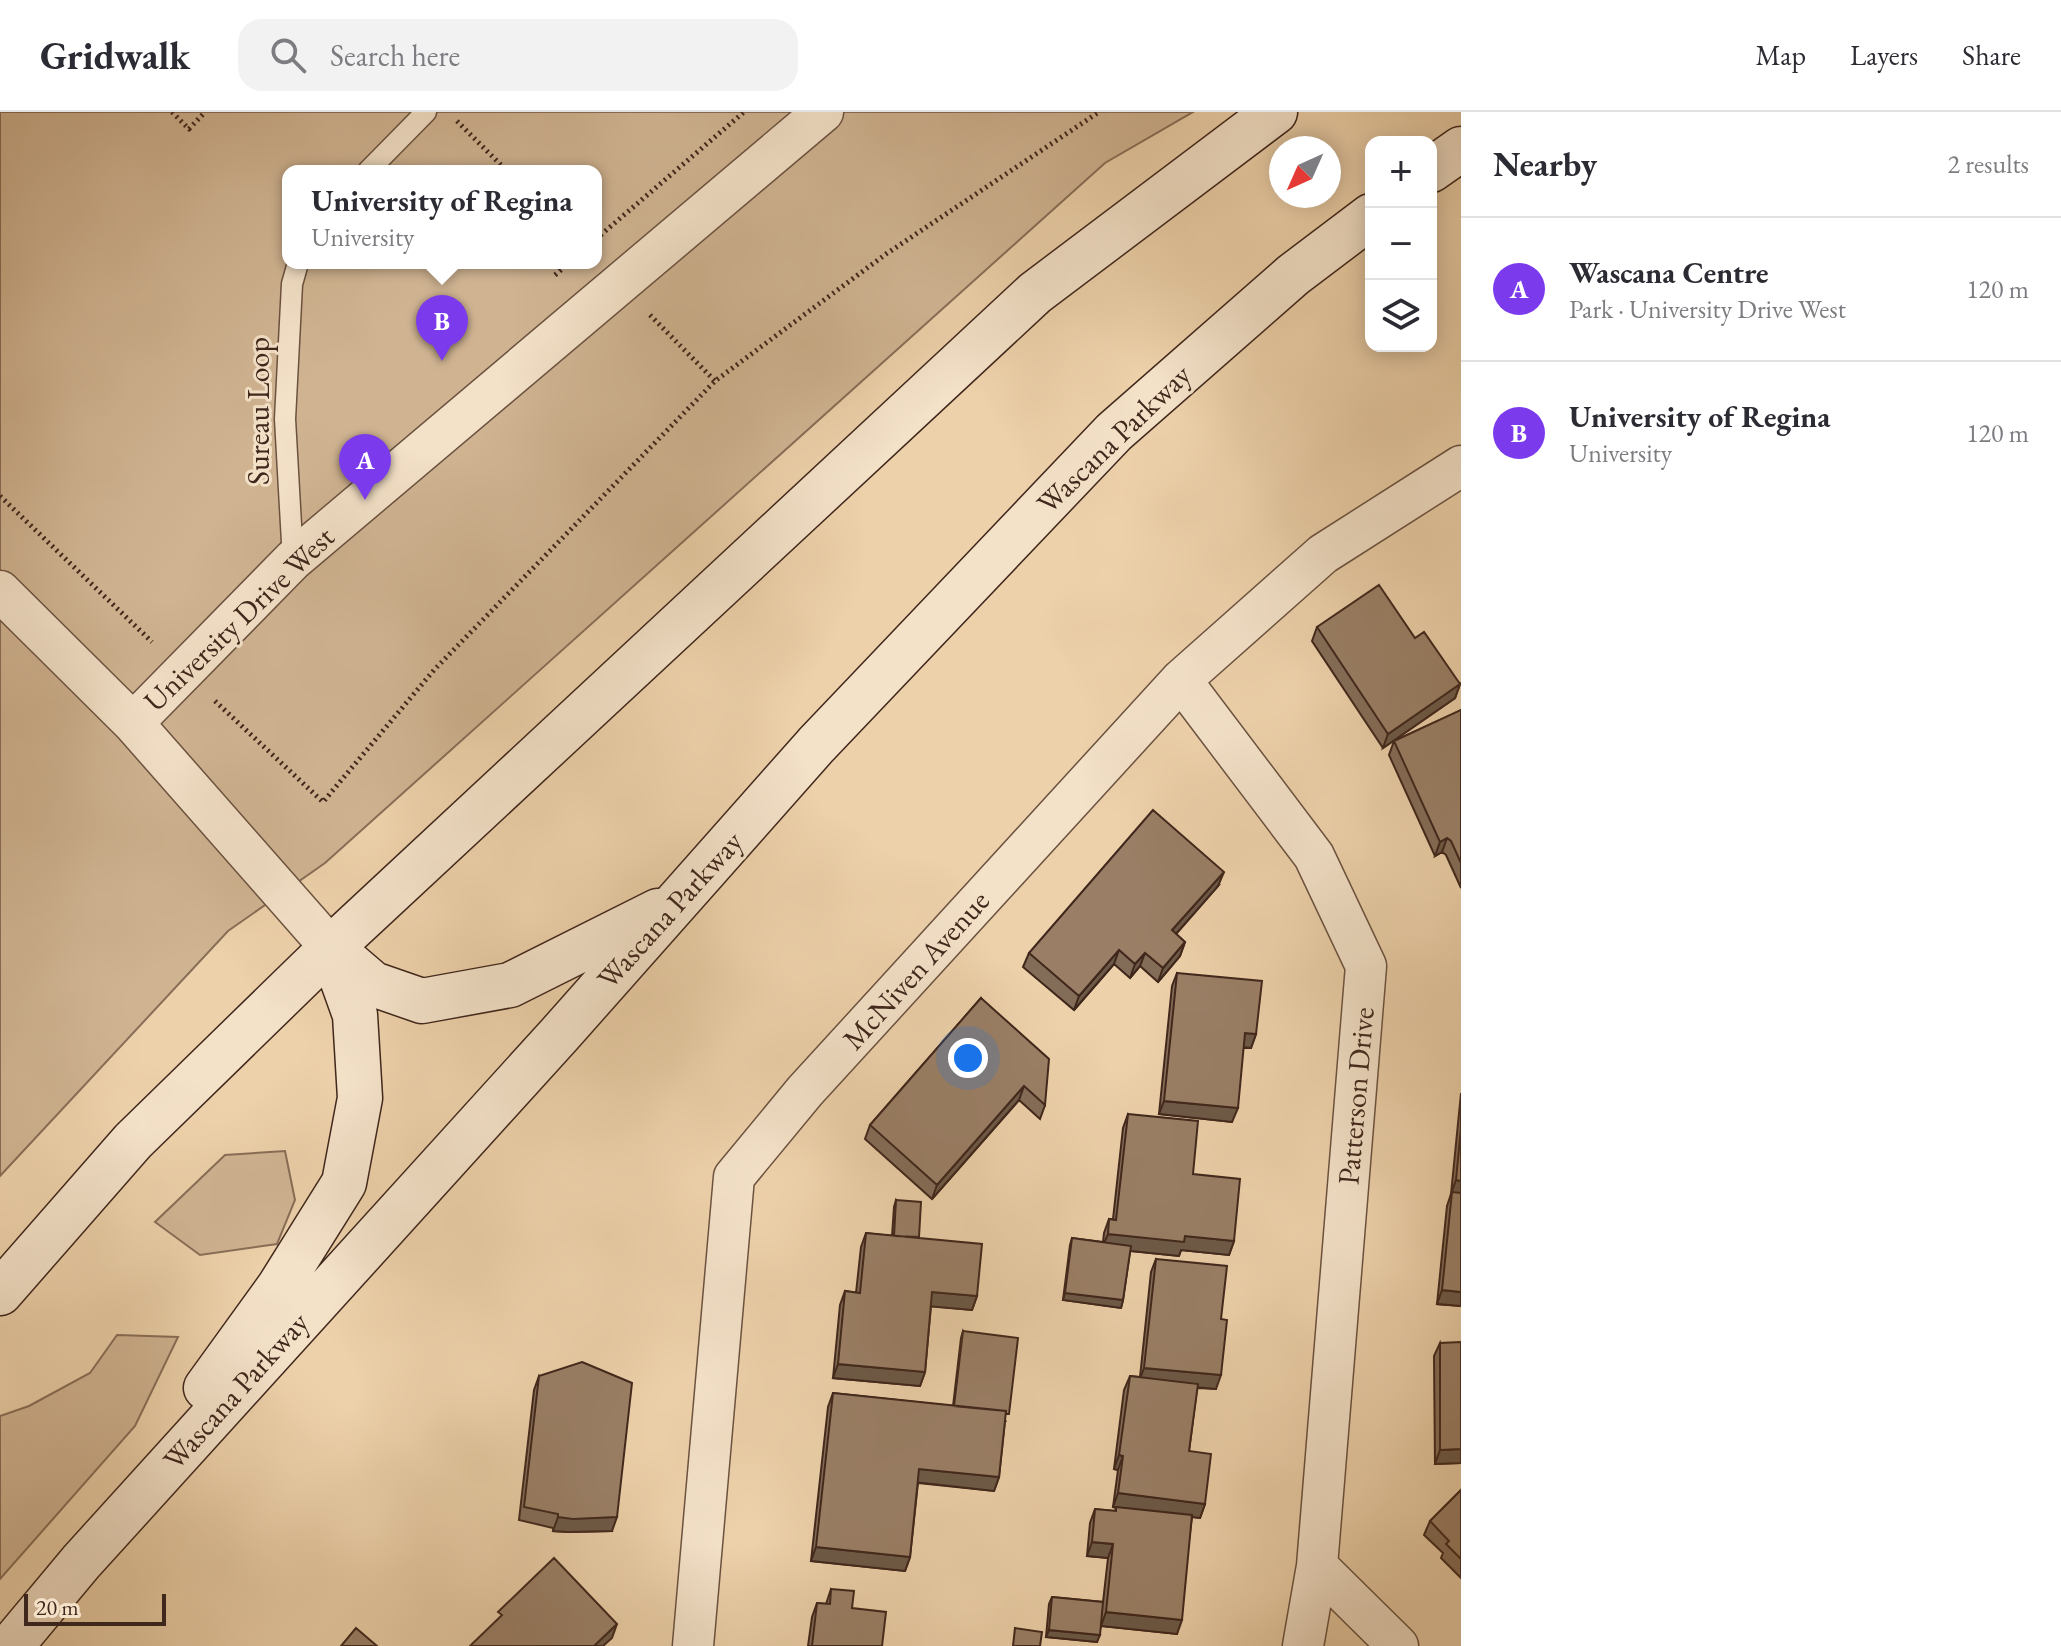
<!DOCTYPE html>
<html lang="en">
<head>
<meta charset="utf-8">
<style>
	body { margin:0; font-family:"EB Garamond",serif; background:#f2f2f3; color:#2b2b33 }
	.controls { position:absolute; right:24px; top:24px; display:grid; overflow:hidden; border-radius:16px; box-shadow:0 4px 20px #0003 }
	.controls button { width:72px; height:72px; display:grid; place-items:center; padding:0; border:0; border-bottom:2px solid #e1e1e2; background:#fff; color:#2b2b33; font:40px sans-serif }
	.compass { position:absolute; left:1269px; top:24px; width:72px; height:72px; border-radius:50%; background:#fff; box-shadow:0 4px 20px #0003; rotate:225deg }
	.scale { position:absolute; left:24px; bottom:20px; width:142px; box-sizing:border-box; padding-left:8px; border:4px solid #40271c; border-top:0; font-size:22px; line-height:28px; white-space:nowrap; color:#40271c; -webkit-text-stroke:6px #f3e1c8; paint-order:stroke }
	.you { position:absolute; left:968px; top:946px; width:28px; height:28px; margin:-20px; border:6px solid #fff; border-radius:50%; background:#1a73e8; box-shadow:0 0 0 12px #1a73e833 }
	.badge { display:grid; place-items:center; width:52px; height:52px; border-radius:50%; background:#7c3aed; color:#fff; font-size:26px; font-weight:700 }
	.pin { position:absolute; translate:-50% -66px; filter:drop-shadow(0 2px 4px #0008) }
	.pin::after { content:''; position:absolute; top:42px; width:28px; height:24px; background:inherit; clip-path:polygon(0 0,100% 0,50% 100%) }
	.popup { position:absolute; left:282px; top:53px; width:320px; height:104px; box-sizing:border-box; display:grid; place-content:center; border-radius:16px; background:#fff; filter:drop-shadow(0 2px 6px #0005); font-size:26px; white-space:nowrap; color:#7c7c81 }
	.popup b { font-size:30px; color:#2b2b33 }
	.popup::after { content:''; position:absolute; left:50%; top:100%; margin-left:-16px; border:16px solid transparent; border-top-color:#fff }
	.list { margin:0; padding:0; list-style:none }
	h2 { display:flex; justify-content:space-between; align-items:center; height:104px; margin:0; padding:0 32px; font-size:34px }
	h2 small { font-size:26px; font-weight:400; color:#7c7c81 }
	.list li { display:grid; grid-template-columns:52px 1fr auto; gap:24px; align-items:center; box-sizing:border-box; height:144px; padding:0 32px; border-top:2px solid #e1e1e2 }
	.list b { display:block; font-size:30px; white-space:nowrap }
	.list p { margin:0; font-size:26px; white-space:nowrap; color:#7c7c81 }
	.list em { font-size:26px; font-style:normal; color:#7c7c81 }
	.icon { flex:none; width:44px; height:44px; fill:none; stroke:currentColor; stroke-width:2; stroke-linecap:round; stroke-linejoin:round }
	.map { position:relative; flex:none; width:1461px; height:1534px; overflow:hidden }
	header { display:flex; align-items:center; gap:48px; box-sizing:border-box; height:112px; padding:0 40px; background:#fff; border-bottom:2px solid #e1e1e2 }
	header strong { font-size:38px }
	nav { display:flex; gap:44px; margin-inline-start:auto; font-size:28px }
	.search { width:560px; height:72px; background:#f2f2f3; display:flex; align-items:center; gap:20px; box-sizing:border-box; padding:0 28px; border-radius:24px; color:#7c7c81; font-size:30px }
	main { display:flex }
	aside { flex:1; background:#fff }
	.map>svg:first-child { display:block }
	.green { fill:#d0b492; stroke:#886e57; stroke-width:2; fill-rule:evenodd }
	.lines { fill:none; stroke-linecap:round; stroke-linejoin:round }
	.service-casing { stroke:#6b5240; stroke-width:23 }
	.minor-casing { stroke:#6b5240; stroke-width:43 }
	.secondary-casing { stroke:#40271c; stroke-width:47 }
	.path { stroke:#40271c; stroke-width:5; stroke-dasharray:2 4; stroke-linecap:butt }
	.service { stroke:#f3e1c8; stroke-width:20 }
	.minor { stroke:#f3e1c8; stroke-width:40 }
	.secondary { stroke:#f3e1c8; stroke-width:44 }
	.wall { fill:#846d58; stroke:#40271c; stroke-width:2 }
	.shaded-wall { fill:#6c5947; stroke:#40271c; stroke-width:2 }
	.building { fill:#9a7f66; stroke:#40271c; stroke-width:2 }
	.labels { text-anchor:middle; stroke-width:6; stroke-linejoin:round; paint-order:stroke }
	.street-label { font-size:30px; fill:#40271c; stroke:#f3e1c8 }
</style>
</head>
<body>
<header>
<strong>Gridwalk</strong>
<div class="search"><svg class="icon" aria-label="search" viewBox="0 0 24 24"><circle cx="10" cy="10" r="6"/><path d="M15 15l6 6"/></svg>Search here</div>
<nav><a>Map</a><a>Layers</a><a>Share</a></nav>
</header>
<main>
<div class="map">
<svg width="1461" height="1534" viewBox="0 0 1461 1534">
	<rect width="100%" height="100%" fill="#edd1aa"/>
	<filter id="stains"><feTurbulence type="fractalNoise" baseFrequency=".0025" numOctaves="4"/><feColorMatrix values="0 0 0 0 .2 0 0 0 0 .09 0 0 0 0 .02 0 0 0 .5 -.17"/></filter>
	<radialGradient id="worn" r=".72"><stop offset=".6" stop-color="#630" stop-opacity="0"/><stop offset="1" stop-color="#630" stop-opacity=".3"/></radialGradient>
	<path class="green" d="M 0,0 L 1193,0 L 1105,51 L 325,751 L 228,819 L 0,1064 ZM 288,59 L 596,59 L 596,151 L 288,151 Z
		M 285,1039 L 295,1088 L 277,1132 L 200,1143 L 155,1110 L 225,1043 Z
		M 117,1223 L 178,1225 L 135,1314 L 0,1467 L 0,1304 L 29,1294 L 90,1261 Z"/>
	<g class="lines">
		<g class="service-casing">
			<path id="service" d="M 368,59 L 426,0
				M 293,448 L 285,307 L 292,172 L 298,151"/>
		</g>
		<g class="minor-casing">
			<path id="minor" d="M 0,479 L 133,611 L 331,836
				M 1181,568 L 1314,744 L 1366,854 L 1317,1454 L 1303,1534
				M 133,611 L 293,448 L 823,0
				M 1317,1454 L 1398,1534
				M 693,1534 L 734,1065 L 805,979 L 1181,568 L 1323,442 L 1461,354"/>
		</g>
		<g class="secondary-casing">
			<path id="secondary" d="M 1431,58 L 1461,37
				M 331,836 L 373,872 L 422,889 L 510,873 L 658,799
				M 0,1181 L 133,1029 L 331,836 L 1035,181 L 1275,0
				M 206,1276 L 279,1175 L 344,1071 L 360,986 L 355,903 L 331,836
				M 11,1534 L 81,1450 L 560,922 L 816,633 L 1114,320 L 1293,163 L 1371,104"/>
		</g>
		<path class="path" d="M 172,0 L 189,17 L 205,0
			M 457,9 L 507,59
			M 596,127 L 744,0
			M 555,163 L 569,151
			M 650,203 L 715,269
			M 0,384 L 152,530
			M 215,589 L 323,690 L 434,558 L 715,269 L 886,142 L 1099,0"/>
		<use href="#service" class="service"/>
		<use href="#minor" class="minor"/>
		<use href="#secondary" class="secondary"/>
	</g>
	<path class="wall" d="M 1317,515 L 1415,526 L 1460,572 L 1455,586 L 1383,636 L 1312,529 Z
		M 1461,598 L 1461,776 L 1446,743 L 1442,740 L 1435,744 L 1389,643 L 1394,629 Z
		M 1218,774 L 1176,822 L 1185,830 L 1180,844 L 1158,870 L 1140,854 L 1130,866 L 1114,852 L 1074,898 L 1023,855 L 1029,841 Z
		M 1177,861 L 1256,922 L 1251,936 L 1243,936 L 1232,1010 L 1159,1002 L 1172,874 Z
		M 981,886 L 1045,993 L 1040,1007 L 1019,988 L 932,1087 L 865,1027 L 870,1013 Z
		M 1461,981 L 1461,1194 L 1437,1192 L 1447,1094 L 1451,1082 Z
		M 1128,1002 L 1193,1062 L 1234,1129 L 1229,1143 L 1181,1138 L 1179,1144 L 1130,1139 L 1123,1188 L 1121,1196 L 1063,1188 L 1070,1133 L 1072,1126 L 1103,1130 L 1104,1121 L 1109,1107 L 1113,1107 L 1123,1016 Z
		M 896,1088 L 918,1126 L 977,1184 L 972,1198 L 931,1194 L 925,1260 L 920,1274 L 833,1266 L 840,1193 L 845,1179 L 856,1181 L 861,1135 L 866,1121 L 892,1124 L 894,1095 Z
		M 1156,1147 L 1221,1207 L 1216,1277 L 1197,1276 L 1189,1339 L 1205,1392 L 1200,1406 L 1192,1405 L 1177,1522 L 1101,1514 L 1097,1530 L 1046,1525 L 1049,1492 L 1052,1485 L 1103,1490 L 1108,1446 L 1087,1444 L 1090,1411 L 1095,1397 L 1115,1399 L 1116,1396 L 1113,1395 L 1118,1358 L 1114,1357 L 1124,1278 L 1130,1264 L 1140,1265 L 1151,1160 Z
		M 963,1219 L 1006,1310 L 1005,1309 L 999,1365 L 994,1379 L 918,1371 L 910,1445 L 905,1459 L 811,1449 L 828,1295 L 833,1281 L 953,1294 L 961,1226 Z
		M 1440,1231 L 1461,1351 L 1435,1352 L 1434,1244 Z
		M 539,1264 L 612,1419 L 568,1420 L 553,1419 L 553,1416 L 519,1408 L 534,1278 Z
		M 1461,1378 L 1461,1466 L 1441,1446 L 1443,1441 L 1424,1423 L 1430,1409 Z
		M 831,1477 L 852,1496 L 882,1534 L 808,1534 L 812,1505 L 817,1491 L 826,1492 Z"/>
	<path class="shaded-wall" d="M 1460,572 L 1455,586 L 1383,636 L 1388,622 Z
		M 1447,726 L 1442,740 L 1435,744 L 1440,730 Z
		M 1224,760 L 1218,774 L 1167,832 L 1172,818 Z
		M 1185,830 L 1180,844 L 1158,870 L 1163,856 Z
		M 1119,838 L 1114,852 L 1074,898 L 1079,884 Z
		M 1145,841 L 1140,854 L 1130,866 L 1135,852 Z
		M 1245,921 L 1256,922 L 1251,936 L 1240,935 Z
		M 1024,974 L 1019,988 L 932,1087 L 937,1073 Z
		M 1164,989 L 1238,996 L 1232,1010 L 1159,1002 Z
		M 1456,1068 L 1461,1069 L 1461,1083 L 1451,1082 Z
		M 1108,1122 L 1185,1124 L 1234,1129 L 1229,1143 L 1181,1138 L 1179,1144 L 1102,1136 Z
		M 1442,1178 L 1461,1180 L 1461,1194 L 1437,1192 Z
		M 932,1180 L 977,1184 L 972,1198 L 927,1194 Z
		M 1065,1181 L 1123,1188 L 1121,1196 L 1063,1188 Z
		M 838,1252 L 925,1260 L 920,1274 L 833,1266 Z
		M 1144,1256 L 1221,1263 L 1216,1277 L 1139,1270 Z
		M 1461,1337 L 1461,1351 L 1435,1352 L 1440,1338 Z
		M 1119,1343 L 1123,1344 L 1118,1358 L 1114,1357 Z
		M 919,1357 L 999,1365 L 994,1379 L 914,1370 Z
		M 1118,1381 L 1205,1392 L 1200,1406 L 1113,1395 Z
		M 558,1405 L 617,1405 L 612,1419 L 568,1420 L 553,1419 Z
		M 1092,1430 L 1113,1432 L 1108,1446 L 1087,1444 Z
		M 816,1435 L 910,1445 L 905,1459 L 811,1449 Z
		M 1106,1500 L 1182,1508 L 1177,1522 L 1101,1514 Z
		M 617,1512 L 612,1526 L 603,1534 L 594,1534 Z
		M 1049,1518 L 1100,1523 L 1097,1530 L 1046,1525 Z"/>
	<path class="building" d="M 1379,473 L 1415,526 L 1424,520 L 1460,572 L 1388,622 L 1317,515 Z
		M 1461,598 L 1461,751 L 1451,729 L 1447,726 L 1440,730 L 1394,629 Z
		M 1153,698 L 1224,760 L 1172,818 L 1185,830 L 1163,856 L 1145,841 L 1135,852 L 1119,838 L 1079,884 L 1029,841 Z
		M 1177,861 L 1262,869 L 1256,922 L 1245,921 L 1238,996 L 1164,989 Z
		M 981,886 L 1049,947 L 1045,993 L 1024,974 L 937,1073 L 870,1013 Z
		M 1128,1002 L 1198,1009 L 1193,1062 L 1240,1067 L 1234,1129 L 1185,1124 L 1184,1130 L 1108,1122 L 1109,1107 L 1116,1108 Z
		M 1461,1016 L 1461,1069 L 1456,1068 Z
		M 1452,1080 L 1461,1081 L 1461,1180 L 1442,1178 Z
		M 896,1088 L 921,1090 L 919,1125 L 894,1124 Z
		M 866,1121 L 982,1132 L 977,1184 L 932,1180 L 925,1260 L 838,1252 L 845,1179 L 860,1181 Z
		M 1072,1126 L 1131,1134 L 1123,1188 L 1065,1181 Z
		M 1156,1147 L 1227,1154 L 1221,1207 L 1227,1208 L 1221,1263 L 1144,1256 Z
		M 963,1219 L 1018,1226 L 1009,1302 L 1006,1302 L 1006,1299 L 954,1294 Z
		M 1461,1230 L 1461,1337 L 1440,1338 L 1440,1231 Z
		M 582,1250 L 632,1271 L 617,1405 L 573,1407 L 558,1405 L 558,1402 L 524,1395 L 539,1264 Z
		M 1130,1264 L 1198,1272 L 1189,1339 L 1211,1342 L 1205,1392 L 1118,1381 L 1123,1344 L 1119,1343 Z
		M 833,1281 L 1006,1299 L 999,1365 L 919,1357 L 910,1445 L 816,1435 Z
		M 1461,1378 L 1461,1447 L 1446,1432 L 1449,1429 L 1430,1409 Z
		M 1116,1395 L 1192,1403 L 1182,1508 L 1106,1500 L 1113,1432 L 1092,1430 L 1095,1397 L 1116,1399 Z
		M 554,1446 L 617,1512 L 594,1534 L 470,1534 L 502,1503 L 498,1500 Z
		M 831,1477 L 854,1479 L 852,1496 L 886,1500 L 882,1534 L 812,1534 L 817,1491 L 830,1492 Z
		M 1052,1485 L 1103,1490 L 1100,1523 L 1049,1518 Z
		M 356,1516 L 377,1534 L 341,1534 Z
		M 1015,1516 L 1042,1520 L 1040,1534 L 1013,1534 Z"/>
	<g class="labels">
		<g class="street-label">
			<text transform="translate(259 299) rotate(-90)" y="10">Sureau Loop</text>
			<text transform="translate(1114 327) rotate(-44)" y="10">Wascana Parkway</text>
			<text transform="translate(239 507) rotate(-44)" y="10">University Drive West</text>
			<text transform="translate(670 798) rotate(-48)" y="10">Wascana Parkway</text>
			<text transform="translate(916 858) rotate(-48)" y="10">McNiven Avenue</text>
			<text transform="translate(1356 984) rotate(-85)" y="10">Patterson Drive</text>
			<text transform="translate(236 1279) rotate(-48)" y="10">Wascana Parkway</text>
		</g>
	</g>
	<rect width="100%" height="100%" filter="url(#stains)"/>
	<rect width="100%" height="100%" fill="url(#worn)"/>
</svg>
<div class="controls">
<button>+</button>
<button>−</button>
<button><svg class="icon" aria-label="layers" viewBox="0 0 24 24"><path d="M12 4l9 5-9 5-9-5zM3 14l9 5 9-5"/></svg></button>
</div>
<svg class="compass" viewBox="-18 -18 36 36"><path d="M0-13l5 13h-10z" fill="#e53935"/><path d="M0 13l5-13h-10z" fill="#7c7c81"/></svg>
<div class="scale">20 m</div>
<div class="you"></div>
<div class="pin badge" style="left:365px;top:388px">A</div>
<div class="pin badge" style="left:442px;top:249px">B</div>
<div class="popup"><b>University of Regina</b>University</div>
</div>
<aside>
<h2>Nearby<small>2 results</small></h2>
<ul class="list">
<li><span class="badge">A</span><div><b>Wascana Centre</b><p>Park · University Drive West</p></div><em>120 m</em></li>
<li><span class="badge">B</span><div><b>University of Regina</b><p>University</p></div><em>120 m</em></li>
</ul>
</aside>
</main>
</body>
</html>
